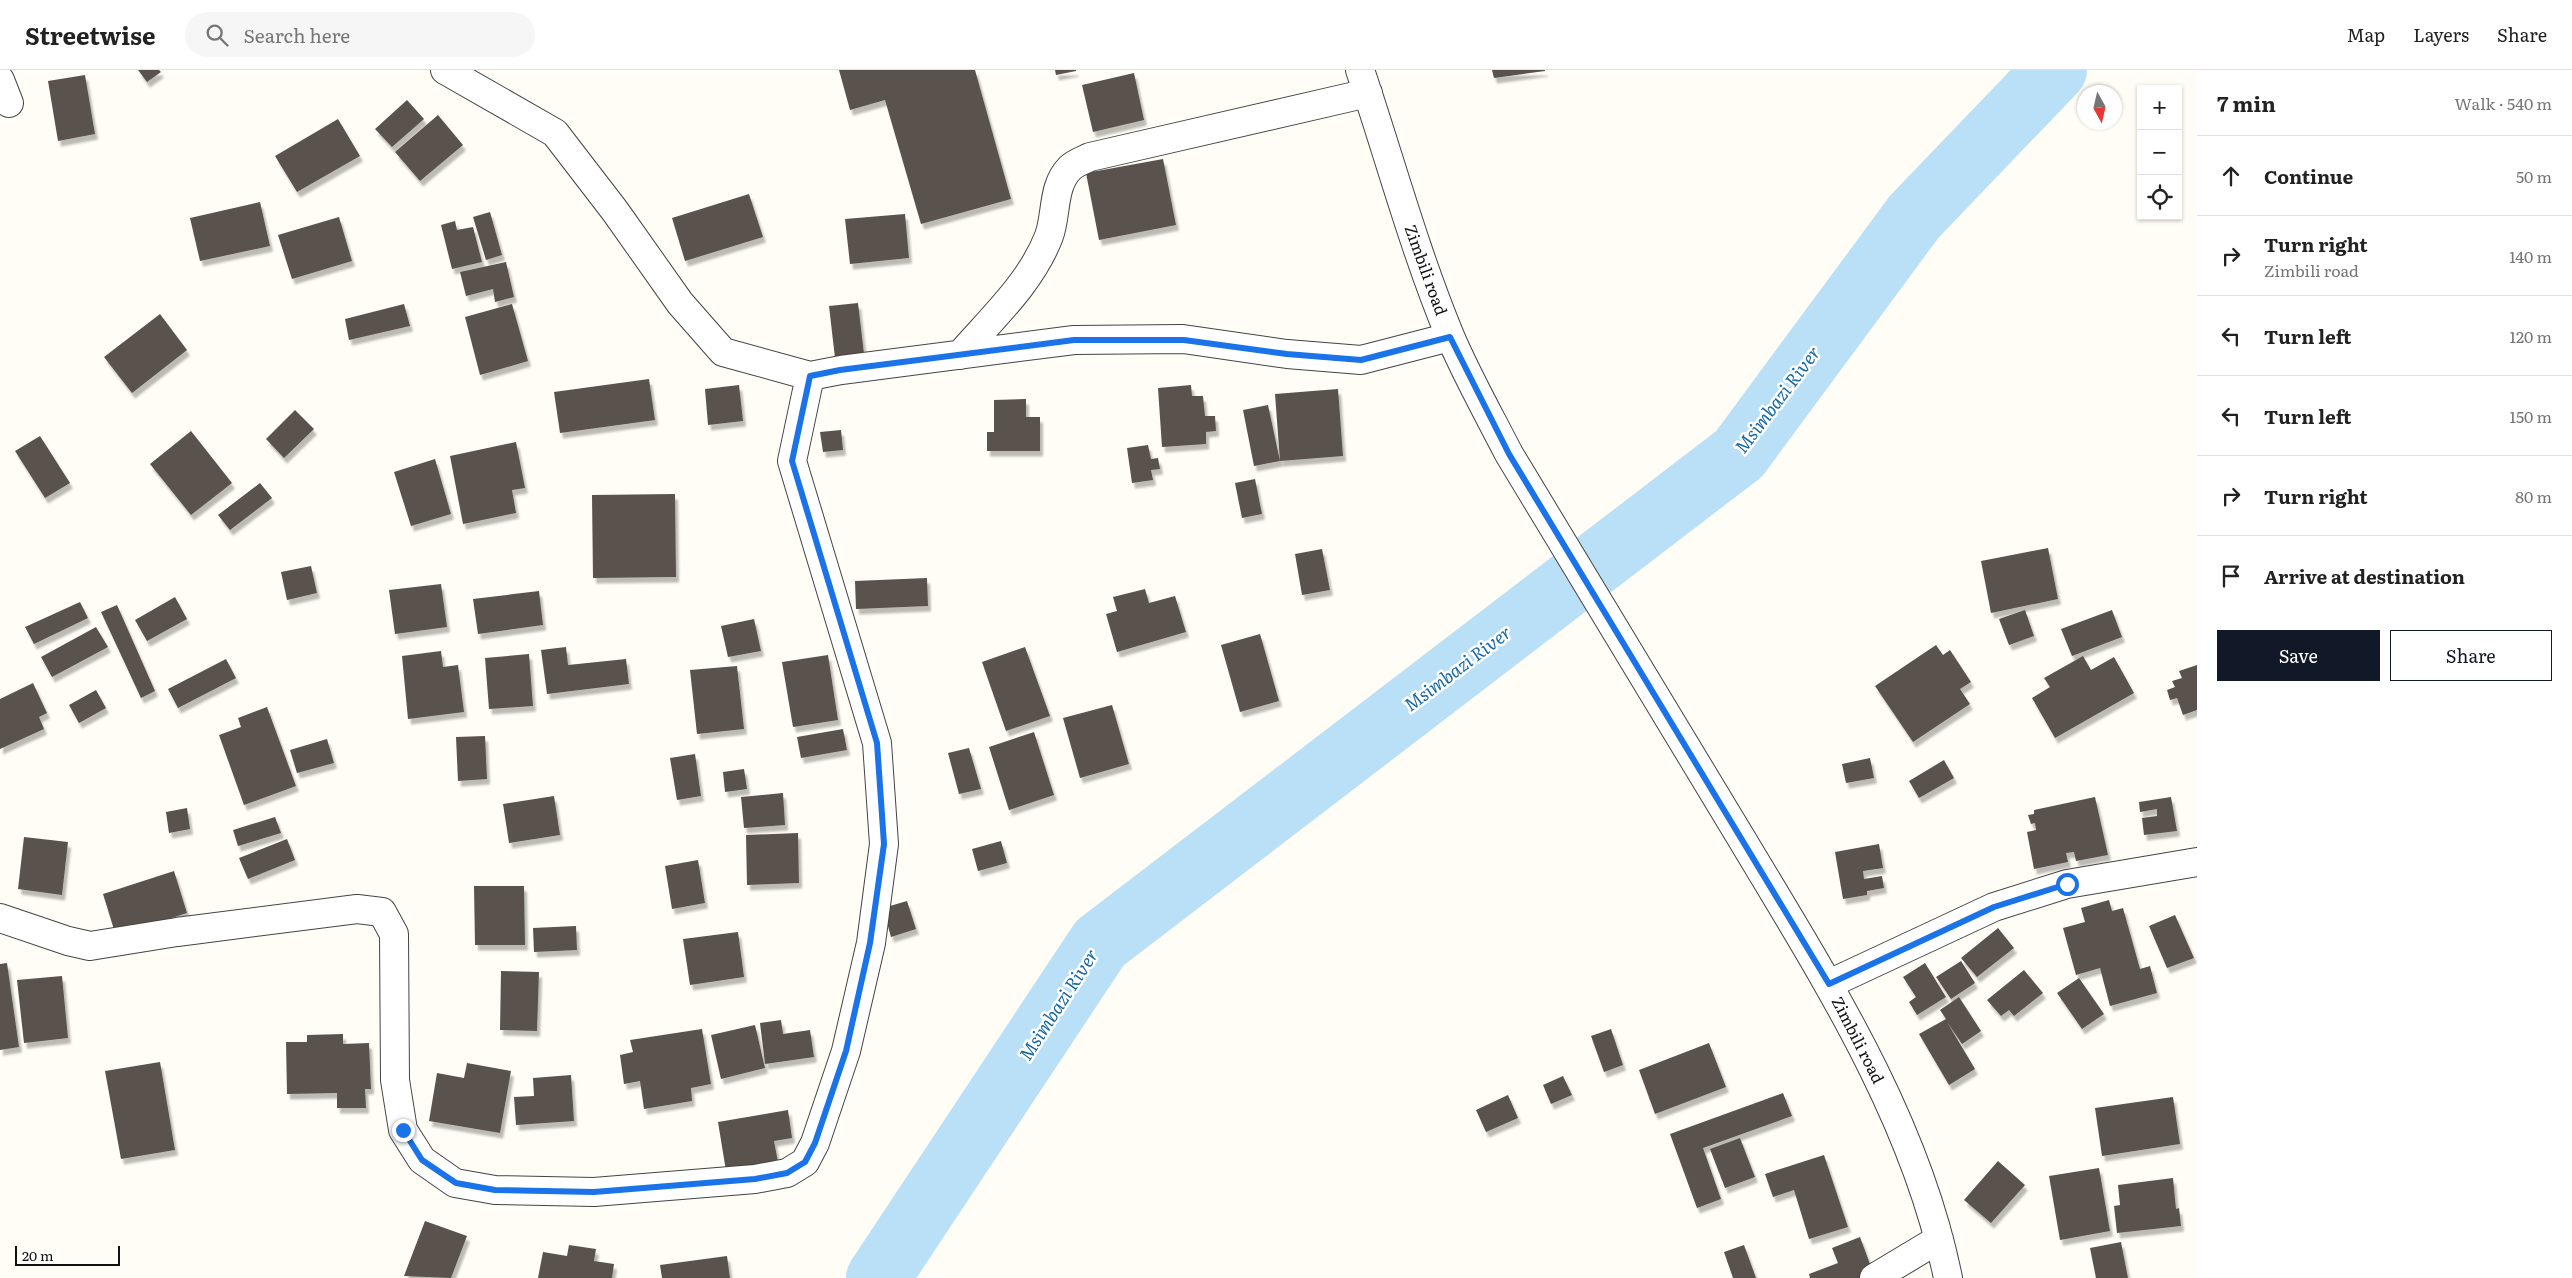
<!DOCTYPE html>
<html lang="en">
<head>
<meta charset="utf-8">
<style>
	body { margin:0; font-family:Literata,serif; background:#f6f6f6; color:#222 }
	.controls { position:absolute; right:15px; top:15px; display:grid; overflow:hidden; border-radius:0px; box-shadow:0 1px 4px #0004 }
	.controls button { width:45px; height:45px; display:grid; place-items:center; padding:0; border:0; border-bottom:1px solid #e0e0e0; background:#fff; color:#222; font:25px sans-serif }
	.compass { position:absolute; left:2077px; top:15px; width:45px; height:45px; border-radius:50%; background:#fff; box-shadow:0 1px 4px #0004; rotate:172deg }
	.scale { position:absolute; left:15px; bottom:12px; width:105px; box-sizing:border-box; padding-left:5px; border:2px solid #111; border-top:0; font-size:14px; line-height:18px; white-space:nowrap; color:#111; -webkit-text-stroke:4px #fff; paint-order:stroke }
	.stop { position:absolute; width:15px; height:15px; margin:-11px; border:4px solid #1a73e8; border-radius:50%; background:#fff }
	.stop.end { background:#1a73e8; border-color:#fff; box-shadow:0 1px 5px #0008 }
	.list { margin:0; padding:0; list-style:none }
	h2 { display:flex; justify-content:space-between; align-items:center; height:65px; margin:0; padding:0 20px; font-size:21px }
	h2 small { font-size:16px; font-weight:400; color:#767676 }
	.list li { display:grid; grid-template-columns:32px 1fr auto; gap:15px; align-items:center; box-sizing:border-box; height:80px; padding:0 20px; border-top:1px solid #e0e0e0 }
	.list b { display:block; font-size:19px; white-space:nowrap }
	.list p { margin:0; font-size:16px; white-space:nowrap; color:#767676 }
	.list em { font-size:16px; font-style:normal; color:#767676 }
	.actions { display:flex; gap:10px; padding:15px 20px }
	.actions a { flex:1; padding:11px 0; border:1px solid #111827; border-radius:0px; text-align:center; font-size:18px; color:#111827 }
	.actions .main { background:#111827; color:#fff }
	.icon { flex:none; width:28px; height:28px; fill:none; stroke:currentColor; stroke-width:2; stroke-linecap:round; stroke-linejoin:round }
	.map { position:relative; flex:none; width:2197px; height:1208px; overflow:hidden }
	header { display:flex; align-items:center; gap:30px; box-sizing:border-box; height:70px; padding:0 25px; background:#fff; border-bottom:1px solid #e0e0e0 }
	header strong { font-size:24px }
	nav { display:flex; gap:28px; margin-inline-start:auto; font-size:18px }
	.search { width:350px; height:45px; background:#f6f6f6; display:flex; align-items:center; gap:12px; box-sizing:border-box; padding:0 18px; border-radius:28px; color:#767676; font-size:19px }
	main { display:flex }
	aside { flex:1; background:#fff }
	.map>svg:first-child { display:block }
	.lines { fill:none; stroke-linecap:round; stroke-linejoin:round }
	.river { stroke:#b9e0f7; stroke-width:64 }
	.building { fill:#5a524d; filter:url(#shadow) }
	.street-casing { stroke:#444; stroke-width:30 }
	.street { stroke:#fff; stroke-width:28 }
	.route { stroke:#1a73e8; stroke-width:6 }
	.labels { text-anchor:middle; stroke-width:5; stroke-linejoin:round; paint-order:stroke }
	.street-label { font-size:16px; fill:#111; stroke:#fff }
	.water-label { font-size:18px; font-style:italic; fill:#1768a6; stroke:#fff }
</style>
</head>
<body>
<header>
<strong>Streetwise</strong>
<div class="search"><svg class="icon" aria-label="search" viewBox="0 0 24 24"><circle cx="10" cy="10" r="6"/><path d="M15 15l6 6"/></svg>Search here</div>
<nav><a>Map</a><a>Layers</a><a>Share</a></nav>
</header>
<main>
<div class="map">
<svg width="2197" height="1208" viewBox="0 0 2197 1208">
	<defs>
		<filter id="shadow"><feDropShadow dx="3" dy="5.5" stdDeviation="1" flood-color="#0004"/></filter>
	</defs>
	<rect width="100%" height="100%" fill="#fffdf5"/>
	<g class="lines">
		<path class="river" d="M 878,1208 L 1100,873 L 1739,384 L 1914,147 L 2055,0"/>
	</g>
	<path class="building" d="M 138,0 L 159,0 L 161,2 L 147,12 Z
		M 839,0 L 975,0 L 1011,129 L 921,154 L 885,30 L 850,40 Z
		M 1055,0 L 1076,0 L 1076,1 L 1056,5 Z
		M 1492,0 L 1545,0 L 1545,1 L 1494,8 Z
		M 1134,3 L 1144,50 L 1093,62 L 1082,15 Z
		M 85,5 L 95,64 L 58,71 L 48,11 Z
		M 407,30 L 424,49 L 392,77 L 375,59 Z
		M 438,45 L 463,75 L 420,111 L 395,82 Z
		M 338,49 L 360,86 L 297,122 L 275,86 Z
		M 1163,89 L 1176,155 L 1099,170 L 1086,103 Z
		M 749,124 L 763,167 L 685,191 L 672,148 Z
		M 260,132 L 270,176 L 200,191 L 190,148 Z
		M 490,142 L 502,185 L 486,190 L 473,147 Z
		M 905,144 L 909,188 L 850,194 L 845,149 Z
		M 339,147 L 352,191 L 292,209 L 278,165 Z
		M 455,151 L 457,160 L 473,157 L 482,192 L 452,199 L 441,155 Z
		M 506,192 L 514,227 L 495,232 L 493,219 L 466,226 L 460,202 Z
		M 858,233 L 864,284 L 835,288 L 829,236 Z
		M 404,234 L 410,256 L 349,270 L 345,249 Z
		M 512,234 L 528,291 L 480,305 L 465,247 Z
		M 160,244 L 187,280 L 132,323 L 104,287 Z
		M 649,309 L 655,350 L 560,363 L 554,322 Z
		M 739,315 L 743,351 L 708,355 L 705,319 Z
		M 1191,315 L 1192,326 L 1203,326 L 1205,346 L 1215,346 L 1216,361 L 1206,362 L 1206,374 L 1162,377 L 1158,318 Z
		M 1338,319 L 1343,386 L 1280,391 L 1275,324 Z
		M 1026,329 L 1026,347 L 1040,347 L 1040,381 L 987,381 L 987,362 L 994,362 L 994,330 Z
		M 1268,335 L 1280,391 L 1254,396 L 1243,340 Z
		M 295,340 L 314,359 L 284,388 L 266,369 Z
		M 841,360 L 843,380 L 823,382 L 820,362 Z
		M 191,361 L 232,413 L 191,445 L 150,394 Z
		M 40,366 L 70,413 L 45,428 L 15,381 Z
		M 516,372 L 525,418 L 512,420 L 516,443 L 463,454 L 450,386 Z
		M 1148,375 L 1151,389 L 1158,388 L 1160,399 L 1151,400 L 1153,410 L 1132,413 L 1127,378 Z
		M 435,389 L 451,444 L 411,456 L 394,402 Z
		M 1255,409 L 1262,444 L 1242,448 L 1235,413 Z
		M 260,413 L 272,428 L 230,460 L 218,445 Z
		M 675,424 L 676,507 L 593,508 L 592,425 Z
		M 2048,478 L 2058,529 L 1991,543 L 1981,491 Z
		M 1322,479 L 1330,520 L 1302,525 L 1295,484 Z
		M 311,496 L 317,523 L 287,530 L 281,502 Z
		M 927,508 L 928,536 L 856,539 L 855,511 Z
		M 441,514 L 447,557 L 395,564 L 389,520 Z
		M 1145,519 L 1149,533 L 1175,526 L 1186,562 L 1117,582 L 1106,544 L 1117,541 L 1113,527 Z
		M 539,521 L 543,555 L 478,564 L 473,529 Z
		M 175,527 L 187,549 L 147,571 L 135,550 Z
		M 80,532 L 88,548 L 34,574 L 25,557 Z
		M 117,535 L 155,621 L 141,628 L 101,542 Z
		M 2025,540 L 2034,566 L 2009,575 L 1999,549 Z
		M 2112,540 L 2122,567 L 2072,586 L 2061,559 Z
		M 754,549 L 761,581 L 728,587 L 721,556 Z
		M 96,557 L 108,577 L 52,607 L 41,587 Z
		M 1260,564 L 1279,631 L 1240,642 L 1221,575 Z
		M 1936,575 L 1943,585 L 1950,580 L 1971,612 L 1960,619 L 1970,634 L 1913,672 L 1875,616 Z
		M 566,577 L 568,595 L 626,589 L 629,614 L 547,624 L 541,580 Z
		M 1025,577 L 1050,646 L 1006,661 L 982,592 Z
		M 441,581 L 443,597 L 458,595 L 464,642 L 408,649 L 402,586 Z
		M 529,584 L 533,636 L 489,639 L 485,588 Z
		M 828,585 L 838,650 L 793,657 L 782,592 Z
		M 2083,586 L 2091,600 L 2114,587 L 2134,623 L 2055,668 L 2032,628 L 2050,617 L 2044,608 Z
		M 226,589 L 236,608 L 178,638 L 168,619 Z
		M 2197,595 L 2197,640 L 2183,645 L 2177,628 L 2170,630 L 2167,620 L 2175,617 L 2172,611 L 2182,608 L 2179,601 Z
		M 737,596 L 744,659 L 697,664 L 690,600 Z
		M 33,613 L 47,643 L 39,647 L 44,659 L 0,679 L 0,629 Z
		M 96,620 L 106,638 L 79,653 L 69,635 Z
		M 1112,635 L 1129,694 L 1080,708 L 1063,648 Z
		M 267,637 L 296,716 L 244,735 L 219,665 L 241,657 L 238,648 Z
		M 843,659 L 847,680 L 801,688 L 797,667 Z
		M 1034,662 L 1054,725 L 1009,740 L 989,677 Z
		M 485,666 L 487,709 L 458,711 L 456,667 Z
		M 327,669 L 334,693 L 297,703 L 290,680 Z
		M 969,678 L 981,719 L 959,724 L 948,683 Z
		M 695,684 L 701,726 L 677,730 L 670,688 Z
		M 1870,688 L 1874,708 L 1846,713 L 1842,694 Z
		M 1944,690 L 1954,708 L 1919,728 L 1909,711 Z
		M 744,699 L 747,719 L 725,722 L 723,702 Z
		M 783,723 L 785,755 L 744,758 L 741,727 Z
		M 554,726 L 560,765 L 509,773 L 503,734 Z
		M 2095,727 L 2108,785 L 2076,791 L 2074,782 L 2066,783 L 2068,792 L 2034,799 L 2027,762 L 2036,760 L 2035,753 L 2031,754 L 2028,745 L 2034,744 L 2034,740 Z
		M 2171,727 L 2177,761 L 2144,765 L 2142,748 L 2157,746 L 2157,739 L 2140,742 L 2139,732 Z
		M 187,738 L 190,759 L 169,763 L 166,742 Z
		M 275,747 L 281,763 L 238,776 L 233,760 Z
		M 798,763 L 799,813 L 747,815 L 746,765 Z
		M 24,767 L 68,772 L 62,825 L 18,819 Z
		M 287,769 L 295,790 L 248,809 L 239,788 Z
		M 1001,771 L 1007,793 L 978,801 L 972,779 Z
		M 1879,774 L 1883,798 L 1863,801 L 1864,809 L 1882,806 L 1884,818 L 1867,821 L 1867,825 L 1843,829 L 1835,782 Z
		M 698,790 L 705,833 L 672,839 L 665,796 Z
		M 174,801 L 187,843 L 116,866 L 103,824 Z
		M 474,816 L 524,816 L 525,875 L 475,875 Z
		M 2109,830 L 2112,841 L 2123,838 L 2140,899 L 2150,896 L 2157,923 L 2110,936 L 2100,898 L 2076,905 L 2063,858 L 2085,852 L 2081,838 Z
		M 907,831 L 916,859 L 891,867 L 883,838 Z
		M 2175,845 L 2194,888 L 2167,898 L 2149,856 Z
		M 576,856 L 577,880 L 534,882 L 533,858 Z
		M 1998,858 L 2014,878 L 1977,907 L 1961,888 Z
		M 738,862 L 744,907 L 690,915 L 683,869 Z
		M 1961,891 L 1975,913 L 1951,929 L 1936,907 Z
		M 7,893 L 19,977 L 0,980 L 0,894 Z
		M 1925,893 L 1946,927 L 1917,945 L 1909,932 L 1916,927 L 1903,907 Z
		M 2024,900 L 2043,923 L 2014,946 L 2009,940 L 2001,946 L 1987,930 Z
		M 501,901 L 539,902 L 537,961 L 500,960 Z
		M 62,906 L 68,968 L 24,973 L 17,910 Z
		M 2079,908 L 2104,944 L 2082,959 L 2057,923 Z
		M 1959,927 L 1981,961 L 1962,974 L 1947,952 L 1975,999 L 1949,1015 L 1919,964 L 1946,949 L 1940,940 Z
		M 781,950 L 783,964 L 810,960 L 814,987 L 765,994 L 760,953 Z
		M 755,955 L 765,998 L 721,1009 L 711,965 Z
		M 702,959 L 711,1014 L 691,1018 L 692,1031 L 644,1039 L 640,1011 L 624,1014 L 620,985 L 633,982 L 630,970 Z
		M 1611,959 L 1623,995 L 1604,1002 L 1591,966 Z
		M 343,964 L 343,974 L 369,973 L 371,1019 L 365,1019 L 366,1038 L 337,1038 L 337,1023 L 287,1024 L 286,972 L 307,972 L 307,965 Z
		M 1709,973 L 1726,1017 L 1655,1044 L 1639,1000 Z
		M 160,992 L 175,1080 L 121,1089 L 105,1001 Z
		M 467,993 L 511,1001 L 500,1063 L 429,1051 L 437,1003 L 464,1008 Z
		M 571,1005 L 574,1051 L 516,1055 L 514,1027 L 534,1026 L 533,1008 Z
		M 1563,1006 L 1572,1025 L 1551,1034 L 1543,1015 Z
		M 1783,1023 L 1792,1046 L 1703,1078 L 1721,1129 L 1697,1138 L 1670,1064 Z
		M 1508,1025 L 1518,1048 L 1486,1062 L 1476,1040 Z
		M 2173,1027 L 2180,1074 L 2102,1086 L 2095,1038 Z
		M 788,1040 L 792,1068 L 774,1071 L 778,1092 L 726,1101 L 718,1052 Z
		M 1740,1068 L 1755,1107 L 1725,1118 L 1710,1079 Z
		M 1824,1085 L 1848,1157 L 1809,1169 L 1794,1120 L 1773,1127 L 1765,1104 Z
		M 1998,1091 L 2025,1115 L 1991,1153 L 1964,1130 Z
		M 2099,1098 L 2110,1161 L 2060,1170 L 2049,1106 Z
		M 2173,1108 L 2176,1139 L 2179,1138 L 2181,1156 L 2117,1163 L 2114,1136 L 2120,1135 L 2118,1115 Z
		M 425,1151 L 467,1166 L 451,1208 L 404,1206 Z
		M 1860,1167 L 1874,1205 L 1867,1208 L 1810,1208 L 1809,1204 L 1838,1193 L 1832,1178 Z
		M 2121,1172 L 2128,1208 L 2096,1208 L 2090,1178 Z
		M 569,1175 L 596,1179 L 594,1191 L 614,1194 L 612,1208 L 538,1208 L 543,1182 L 567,1186 Z
		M 1744,1175 L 1756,1208 L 1733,1208 L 1724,1182 Z
		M 727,1186 L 730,1208 L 662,1208 L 660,1195 Z"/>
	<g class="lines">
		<g class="street-casing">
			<path id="street" d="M 445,0 L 555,63 L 615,141 L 680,233 L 723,282 L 810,306 L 841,300 L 1074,270 L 1183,269 L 1287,284 L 1361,290 L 1450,267
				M 1360,0 C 1390,89 1414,179 1450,266 C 1467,306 1489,345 1509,384 C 1587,513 1665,642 1743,771 C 1825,908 1916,1049 1948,1208
				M 0,10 L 9,33
				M 960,285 C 992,248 1031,213 1049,166 C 1057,144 1052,116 1070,98 C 1075,93 1084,90 1090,87 L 1368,23
				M 0,848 L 68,871 L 90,876 L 177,862 L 357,839 L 382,842 L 394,864 L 395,1010 L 403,1060 L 422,1090 L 455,1113 L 495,1120 L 594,1122 L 755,1109 L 787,1103 L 805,1092 L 815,1073 L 846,981 L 871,873 L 884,774 L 877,673 L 792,391 L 810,306
				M 1829,914 L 1994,837 L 2067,814 L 2197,792
				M 1874,1208 L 1939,1169"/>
		</g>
		<use href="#street" class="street"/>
	</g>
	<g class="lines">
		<path class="route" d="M 403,1060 L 422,1090 L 456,1113 L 495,1120 L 594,1122 L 755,1109 L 787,1103 L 805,1092 L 815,1073 L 846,981 L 870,873 L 884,774 L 877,673 L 792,391 L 810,306 L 840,300 L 1074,270 L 1184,270 L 1287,284 L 1361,290 L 1450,267 L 1509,384 L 1829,914 L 1994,837 L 2067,814"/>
	</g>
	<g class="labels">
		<g class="street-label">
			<text transform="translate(1426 200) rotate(70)" y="6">Zimbili road</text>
			<text transform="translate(1858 970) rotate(63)" y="6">Zimbili road</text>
		</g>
		<g class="water-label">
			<text transform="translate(1778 330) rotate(-53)" y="6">Msimbazi River</text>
			<text transform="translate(1458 599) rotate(-37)" y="6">Msimbazi River</text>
			<text transform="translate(1059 935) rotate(-57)" y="6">Msimbazi River</text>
		</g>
	</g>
</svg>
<div class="controls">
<button>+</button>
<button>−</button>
<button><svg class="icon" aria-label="locate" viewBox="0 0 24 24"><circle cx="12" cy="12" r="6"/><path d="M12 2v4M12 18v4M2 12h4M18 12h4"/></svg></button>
</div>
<svg class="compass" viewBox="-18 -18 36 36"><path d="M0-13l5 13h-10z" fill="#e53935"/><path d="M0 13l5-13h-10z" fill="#767676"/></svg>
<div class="scale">20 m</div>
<div class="stop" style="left:2067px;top:814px"></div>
<div class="stop end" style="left:403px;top:1060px"></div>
</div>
<aside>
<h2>7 min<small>Walk · 540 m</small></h2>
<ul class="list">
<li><svg class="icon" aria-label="ahead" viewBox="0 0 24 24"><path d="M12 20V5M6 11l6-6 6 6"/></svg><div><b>Continue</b></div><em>50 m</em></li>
<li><svg class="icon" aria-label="right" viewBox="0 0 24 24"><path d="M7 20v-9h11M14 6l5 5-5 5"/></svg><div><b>Turn right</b><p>Zimbili road</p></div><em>140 m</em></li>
<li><svg class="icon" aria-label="left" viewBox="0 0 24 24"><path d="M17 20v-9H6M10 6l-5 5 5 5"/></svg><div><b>Turn left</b></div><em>120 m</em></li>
<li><svg class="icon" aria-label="left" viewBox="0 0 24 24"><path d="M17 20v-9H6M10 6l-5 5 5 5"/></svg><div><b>Turn left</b></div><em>150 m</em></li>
<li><svg class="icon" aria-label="right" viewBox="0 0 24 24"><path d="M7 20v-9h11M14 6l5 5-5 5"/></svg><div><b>Turn right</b></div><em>80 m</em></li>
<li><svg class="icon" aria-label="arrive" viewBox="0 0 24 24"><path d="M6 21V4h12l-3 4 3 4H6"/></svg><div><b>Arrive at destination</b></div></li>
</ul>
<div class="actions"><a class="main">Save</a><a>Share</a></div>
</aside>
</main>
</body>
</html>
